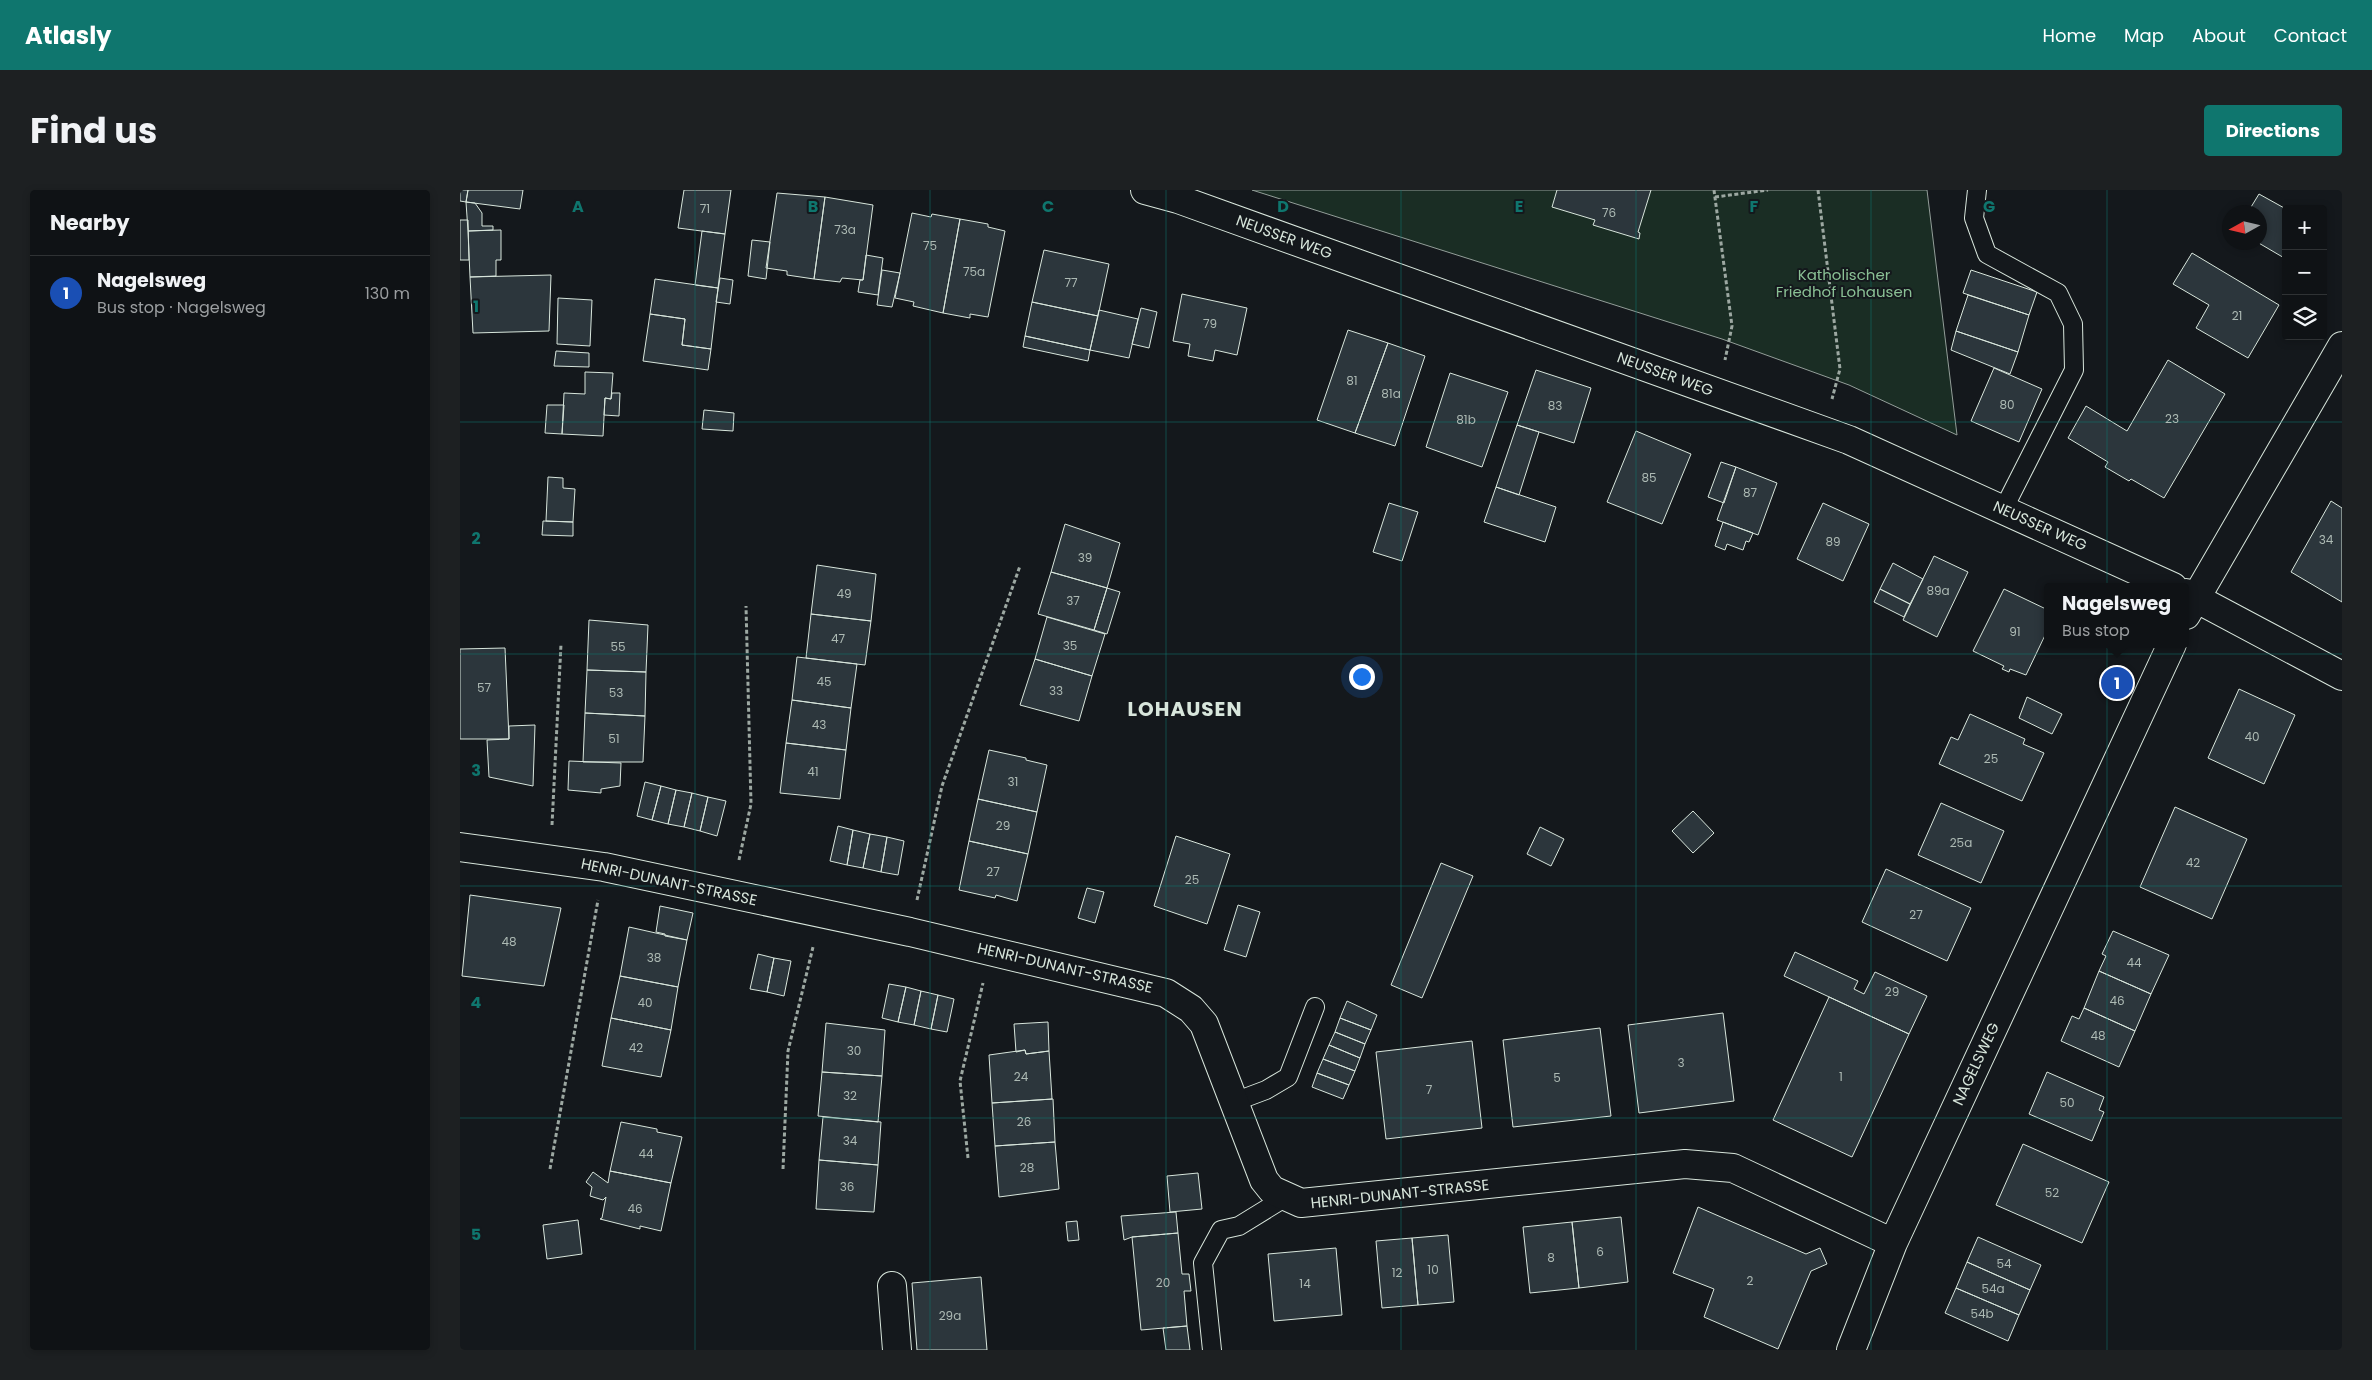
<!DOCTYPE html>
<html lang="en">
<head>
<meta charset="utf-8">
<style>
	body { margin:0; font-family:Poppins,sans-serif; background:#1d2022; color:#f1f3f6 }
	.controls { position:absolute; right:15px; top:15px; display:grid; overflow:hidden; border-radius:5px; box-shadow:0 2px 8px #0003 }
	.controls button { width:45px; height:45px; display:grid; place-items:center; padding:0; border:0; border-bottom:1px solid #2f3234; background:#0f1215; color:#f1f3f6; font:25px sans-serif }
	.compass { position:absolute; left:1762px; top:15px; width:45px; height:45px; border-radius:50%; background:#0f1215; box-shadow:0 2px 8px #0003; rotate:262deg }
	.you { position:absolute; left:901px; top:486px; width:18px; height:18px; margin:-12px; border:4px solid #fff; border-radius:50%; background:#1a73e8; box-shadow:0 0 0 8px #1a73e833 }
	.badge { display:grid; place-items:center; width:32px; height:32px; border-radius:50%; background:#0f766e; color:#fff; font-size:16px; font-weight:700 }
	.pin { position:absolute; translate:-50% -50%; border:2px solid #fff; box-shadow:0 1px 5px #0006 }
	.popup { position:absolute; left:1584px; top:393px; width:145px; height:65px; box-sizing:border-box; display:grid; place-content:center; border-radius:5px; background:#0f1215; filter:drop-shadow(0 1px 4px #0005); font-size:16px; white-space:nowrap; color:#9b9ea0 }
	.popup b { font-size:19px; color:#f1f3f6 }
	.popup::after { content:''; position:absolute; left:50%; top:100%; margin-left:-10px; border:10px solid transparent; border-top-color:#0f1215 }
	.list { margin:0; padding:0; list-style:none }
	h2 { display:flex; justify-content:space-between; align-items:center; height:65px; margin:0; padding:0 20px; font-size:21px }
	h2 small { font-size:16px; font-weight:400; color:#9b9ea0 }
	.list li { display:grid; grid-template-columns:32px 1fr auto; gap:15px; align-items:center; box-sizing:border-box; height:75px; padding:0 20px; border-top:1px solid #2f3234 }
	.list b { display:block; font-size:19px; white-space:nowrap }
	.list p { margin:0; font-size:16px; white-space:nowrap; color:#9b9ea0 }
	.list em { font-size:16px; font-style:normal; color:#9b9ea0 }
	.icon { flex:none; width:28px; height:28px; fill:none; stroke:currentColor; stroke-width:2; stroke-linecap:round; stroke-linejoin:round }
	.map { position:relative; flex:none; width:1882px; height:1160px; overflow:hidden; border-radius:5px }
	header { display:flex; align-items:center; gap:30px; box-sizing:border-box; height:70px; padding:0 25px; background:#0f766e; color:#fff }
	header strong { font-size:24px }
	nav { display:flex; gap:28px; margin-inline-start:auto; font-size:18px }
	.intro { display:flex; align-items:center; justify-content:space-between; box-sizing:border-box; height:120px; padding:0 30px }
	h1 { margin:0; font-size:35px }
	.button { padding:12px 22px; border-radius:5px; background:#0f766e; color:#fff; font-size:18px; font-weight:700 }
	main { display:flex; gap:30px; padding:0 30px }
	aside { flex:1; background:#0f1215; border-radius:5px; box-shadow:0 2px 8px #0003 }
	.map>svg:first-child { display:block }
	.green { fill:#1a2d24; stroke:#939e99 }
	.building { fill:#2c363c; stroke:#d8e6dc }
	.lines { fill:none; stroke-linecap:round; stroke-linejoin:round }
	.lane-casing { stroke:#d8e6dc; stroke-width:20 }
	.street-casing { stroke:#d8e6dc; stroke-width:30 }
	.path { stroke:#9da8a2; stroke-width:3; stroke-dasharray:4 2.5; stroke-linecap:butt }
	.lane { stroke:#14181c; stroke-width:18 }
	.street { stroke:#14181c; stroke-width:28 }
	.grid { fill:none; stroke:#0f766e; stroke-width:1; stroke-opacity:0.55 }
	.labels { text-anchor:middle; stroke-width:4; stroke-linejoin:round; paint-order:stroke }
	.number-label { font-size:12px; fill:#adbab4 }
	.street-label { font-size:15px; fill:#d8e6dc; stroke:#14181c }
	.park-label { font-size:15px; fill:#8ac095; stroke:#14181c }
	.district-label { font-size:20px; font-weight:bold; letter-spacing:1px; fill:#d8e6dc; stroke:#14181c }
	.grid-label { font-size:16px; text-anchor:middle; font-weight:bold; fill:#0f766e; stroke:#14181c; stroke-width:4; stroke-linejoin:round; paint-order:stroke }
</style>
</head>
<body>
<header>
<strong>Atlasly</strong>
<nav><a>Home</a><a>Map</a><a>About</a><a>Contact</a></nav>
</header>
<div class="intro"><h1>Find us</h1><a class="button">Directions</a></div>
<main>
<aside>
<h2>Nearby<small></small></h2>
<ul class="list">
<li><span class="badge" style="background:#1a4fb4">1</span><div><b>Nagelsweg</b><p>Bus stop · Nagelsweg</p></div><em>130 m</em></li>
</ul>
</aside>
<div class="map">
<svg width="1882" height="1160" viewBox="0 0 1882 1160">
	<rect width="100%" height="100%" fill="#14181c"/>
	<path class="green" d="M 792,0 L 1467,0 L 1497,245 L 1389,195 L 1262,149 Z"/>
	<path class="building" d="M 0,0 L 8,0 L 6,12 L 0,11 Z
		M 8,0 L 63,0 L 60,19 L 6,12 Z
		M 224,0 L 271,0 L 265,44 L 218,38 Z
		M 1097,0 L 1191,0 L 1178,42 L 1180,43 L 1179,49 L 1133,35 L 1135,30 L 1092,17 Z
		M 317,3 L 365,7 L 354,89 L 327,85 L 327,81 L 306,78 Z
		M 1799,4 L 1826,19 L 1826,69 L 1797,52 L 1800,52 L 1800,22 L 1788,22 Z
		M 365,7 L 413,15 L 403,90 L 382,88 L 380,92 L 354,89 Z
		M 6,12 L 15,13 L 22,23 L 22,36 L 33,36 L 33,40 L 8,41 Z
		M 452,23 L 471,27 L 472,24 L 500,29 L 483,123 L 453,116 L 454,112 L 435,108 Z
		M 500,29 L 528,34 L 528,37 L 545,41 L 528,127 L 510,124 L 510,128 L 483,123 Z
		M 0,30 L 8,30 L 9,70 L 0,70 Z
		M 41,40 L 41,70 L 36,70 L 36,86 L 10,87 L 8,41 Z
		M 242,41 L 265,44 L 258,98 L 235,95 Z
		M 292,50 L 310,52 L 306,89 L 288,86 Z
		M 584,60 L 649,74 L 638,126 L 572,112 Z
		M 1732,63 L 1819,115 L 1788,168 L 1736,138 L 1749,115 L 1713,94 Z
		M 406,65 L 423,68 L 418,105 L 398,102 L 400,90 L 403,90 Z
		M 422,80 L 440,83 L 432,117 L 417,115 Z
		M 1511,80 L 1577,102 L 1569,125 L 1503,103 Z
		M 91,85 L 89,141 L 13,143 L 10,87 Z
		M 260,88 L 273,90 L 270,114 L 256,112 Z
		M 195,89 L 258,98 L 251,159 L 222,155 L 225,129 L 190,124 Z
		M 722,104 L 787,118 L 777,165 L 755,160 L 753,171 L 728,166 L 730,154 L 713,151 Z
		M 1508,105 L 1569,125 L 1558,162 L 1496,141 Z
		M 98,108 L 132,110 L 130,156 L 97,154 Z
		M 572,112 L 638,126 L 630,160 L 565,146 Z
		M 681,118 L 697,122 L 689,158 L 672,154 Z
		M 639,120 L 678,129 L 669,168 L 630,160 Z
		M 190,124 L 225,129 L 222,155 L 251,159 L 248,180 L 183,171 Z
		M 888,140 L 928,153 L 895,243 L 857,230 Z
		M 1496,141 L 1558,162 L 1550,184 L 1491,160 Z
		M 565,146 L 630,160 L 628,171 L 563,157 Z
		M 928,153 L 965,166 L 935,256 L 895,243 Z
		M 96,161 L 129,163 L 129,177 L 94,176 Z
		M 1708,170 L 1765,204 L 1704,308 L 1671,289 L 1669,291 L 1645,277 L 1648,272 L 1608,248 L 1626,216 L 1667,241 Z
		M 1534,178 L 1582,199 L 1559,252 L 1511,231 Z
		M 1076,180 L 1131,198 L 1114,253 L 1057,235 Z
		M 125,182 L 153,183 L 151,209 L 145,208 L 143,246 L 102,244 L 104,203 L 125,204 Z
		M 990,183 L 1048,202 L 1022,277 L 966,257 Z
		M 152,203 L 160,203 L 159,226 L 144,225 L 145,208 L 151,209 Z
		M 87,215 L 104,215 L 102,244 L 85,243 Z
		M 244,220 L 274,223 L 273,241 L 242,239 Z
		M 1057,235 L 1079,242 L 1059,305 L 1036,297 Z
		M 1176,241 L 1231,264 L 1202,334 L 1147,312 Z
		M 1261,272 L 1276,277 L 1264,313 L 1248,307 Z
		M 1276,277 L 1317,293 L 1298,345 L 1257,330 Z
		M 88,287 L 103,288 L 103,298 L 115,299 L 113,332 L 86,331 Z
		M 1036,297 L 1096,317 L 1085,352 L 1024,332 Z
		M 1871,311 L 1882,318 L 1882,412 L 1831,382 Z
		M 929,313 L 958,322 L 942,371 L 913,362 Z
		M 1363,313 L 1409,334 L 1383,391 L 1337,369 Z
		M 83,331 L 113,332 L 113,346 L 82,345 Z
		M 1263,332 L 1293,343 L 1289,352 L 1286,351 L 1283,360 L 1267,354 L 1265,360 L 1255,356 Z
		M 605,334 L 660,353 L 647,398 L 591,382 Z
		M 1474,366 L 1508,382 L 1477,447 L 1443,430 Z
		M 1433,373 L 1463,389 L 1450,414 L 1420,399 Z
		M 357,375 L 416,384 L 411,431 L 351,424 Z
		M 591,382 L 647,398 L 634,440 L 578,424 Z
		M 647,398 L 660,402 L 647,444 L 634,440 Z
		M 1420,399 L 1450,414 L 1444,427 L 1414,412 Z
		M 1544,399 L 1588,420 L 1588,439 L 1566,485 L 1550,479 L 1549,482 L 1542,479 L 1544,476 L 1513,461 Z
		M 351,424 L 411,431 L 405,475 L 346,468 Z
		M 587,427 L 645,444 L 632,486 L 575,469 Z
		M 129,430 L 188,435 L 186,482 L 127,480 Z
		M 45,458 L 49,549 L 0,549 L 0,459 Z
		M 337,467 L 397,474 L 391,518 L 332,510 Z
		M 575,469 L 632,486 L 619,531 L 560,515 Z
		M 127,480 L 186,482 L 185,526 L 125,523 Z
		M 1779,499 L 1835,525 L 1804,594 L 1748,568 Z
		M 1567,507 L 1602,524 L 1592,544 L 1559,528 Z
		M 332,510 L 391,518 L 386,560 L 326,553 Z
		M 125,523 L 185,526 L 183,572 L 123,572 Z
		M 1510,524 L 1565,549 L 1563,554 L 1584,563 L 1562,611 L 1479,574 L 1491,547 L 1498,550 Z
		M 75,535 L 73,596 L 29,587 L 27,550 L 49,549 L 49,536 Z
		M 326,553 L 386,560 L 380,609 L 320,603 Z
		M 529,560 L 566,568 L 566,570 L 587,575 L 577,622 L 518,609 Z
		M 109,571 L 161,573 L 160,596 L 141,599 L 141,603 L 108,600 Z
		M 185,592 L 201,596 L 192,630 L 177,626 Z
		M 201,596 L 216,600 L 208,634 L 192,630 Z
		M 216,600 L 232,603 L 224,637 L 208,634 Z
		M 232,603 L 248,607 L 240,641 L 224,637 Z
		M 248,607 L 266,611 L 257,646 L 240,641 Z
		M 518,609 L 577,622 L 568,664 L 509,651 Z
		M 1481,613 L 1544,641 L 1521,693 L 1458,665 Z
		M 1715,617 L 1787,649 L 1752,729 L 1680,697 Z
		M 1233,621 L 1254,643 L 1233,663 L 1212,641 Z
		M 378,636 L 393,640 L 387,675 L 370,671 Z
		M 1080,637 L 1104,649 L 1091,676 L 1067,664 Z
		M 393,640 L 410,644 L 403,678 L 387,675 Z
		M 410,644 L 427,647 L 421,682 L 403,678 Z
		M 716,646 L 770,664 L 747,734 L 694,716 Z
		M 427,647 L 444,651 L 438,685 L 421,682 Z
		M 509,651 L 568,664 L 557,711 L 536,705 L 535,708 L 499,700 Z
		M 981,673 L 1013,686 L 962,808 L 931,795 Z
		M 1426,679 L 1511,718 L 1487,771 L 1402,732 Z
		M 627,698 L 644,702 L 635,733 L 618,728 Z
		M 10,705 L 101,718 L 84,796 L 2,786 Z
		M 778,715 L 800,722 L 786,767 L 764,760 Z
		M 200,716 L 233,723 L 227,750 L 205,746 L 205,744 L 196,742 Z
		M 169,737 L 227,750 L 218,797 L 160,786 Z
		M 1653,741 L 1709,765 L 1691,804 L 1639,781 L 1646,766 L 1642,764 Z
		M 1335,762 L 1398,791 L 1394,799 L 1404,804 L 1415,782 L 1467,806 L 1449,844 L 1324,786 Z
		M 298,764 L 314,768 L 307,802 L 290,799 Z
		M 314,768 L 331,771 L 324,806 L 307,802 Z
		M 1639,781 L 1691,804 L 1675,841 L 1624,818 Z
		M 160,786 L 218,797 L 211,840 L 151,828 Z
		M 429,794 L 446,797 L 438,832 L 422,828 Z
		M 446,797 L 461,801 L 454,835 L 438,832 Z
		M 461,801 L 478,805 L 471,839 L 454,835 Z
		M 478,805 L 494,809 L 487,842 L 471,839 Z
		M 1369,807 L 1449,844 L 1392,967 L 1313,930 Z
		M 887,811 L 917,825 L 911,840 L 880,828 Z
		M 1624,818 L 1675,841 L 1659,877 L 1601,851 L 1612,826 L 1619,829 Z
		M 1263,823 L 1274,911 L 1179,923 L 1168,835 Z
		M 151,828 L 211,840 L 201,887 L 142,876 Z
		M 880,828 L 911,840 L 905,854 L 875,842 Z
		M 588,832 L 589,861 L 566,864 L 565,860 L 556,862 L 554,834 Z
		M 366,833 L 425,840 L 422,886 L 362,882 Z
		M 1140,838 L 1151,926 L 1053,937 L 1043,850 Z
		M 875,842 L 905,854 L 900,868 L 869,855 Z
		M 1012,851 L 1022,938 L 926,949 L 916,862 Z
		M 869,855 L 900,868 L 895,881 L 863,869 Z
		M 565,860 L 566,864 L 589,861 L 592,909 L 532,913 L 529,865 Z
		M 863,869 L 895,881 L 889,895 L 857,883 Z
		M 362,882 L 422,886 L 418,932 L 358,926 Z
		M 1587,882 L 1644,907 L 1639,920 L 1644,922 L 1632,951 L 1569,924 Z
		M 857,883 L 889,895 L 883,909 L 852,897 Z
		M 593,909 L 595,952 L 535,956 L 532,913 Z
		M 363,927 L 421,932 L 418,975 L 359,970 Z
		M 161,932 L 197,939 L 197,942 L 222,947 L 211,993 L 150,981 Z
		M 595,952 L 599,999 L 539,1007 L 535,956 Z
		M 1563,954 L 1649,992 L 1622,1053 L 1536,1015 Z
		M 359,970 L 418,975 L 414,1022 L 356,1019 Z
		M 150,981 L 211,993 L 201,1041 L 180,1036 L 180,1039 L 140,1029 L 142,1028 L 146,1007 L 143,1010 L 130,1006 L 132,997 L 126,992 L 133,982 L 148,993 Z
		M 738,983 L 742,1019 L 710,1022 L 707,986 Z
		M 1238,1017 L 1346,1064 L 1360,1058 L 1367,1074 L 1351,1081 L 1318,1159 L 1244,1127 L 1254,1099 L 1213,1083 Z
		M 716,1022 L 718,1043 L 672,1047 L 664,1050 L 661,1026 Z
		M 1161,1027 L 1168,1092 L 1119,1098 L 1112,1032 Z
		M 118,1030 L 122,1064 L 87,1069 L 83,1035 Z
		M 617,1031 L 619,1050 L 608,1051 L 606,1032 Z
		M 1112,1032 L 1119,1098 L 1070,1103 L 1063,1037 Z
		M 718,1043 L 722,1084 L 729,1084 L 731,1101 L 724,1101 L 727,1136 L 681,1140 L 672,1047 Z
		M 988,1045 L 994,1112 L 958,1115 L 952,1048 Z
		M 1518,1047 L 1581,1075 L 1570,1100 L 1507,1072 Z
		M 952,1048 L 958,1115 L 922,1118 L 916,1051 Z
		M 876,1058 L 882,1125 L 814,1131 L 808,1064 Z
		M 1507,1072 L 1570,1100 L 1559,1125 L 1496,1098 Z
		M 521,1087 L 527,1160 L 457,1160 L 452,1093 Z
		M 1496,1098 L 1559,1125 L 1548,1151 L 1485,1123 Z
		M 727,1136 L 730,1160 L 706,1160 L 703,1138 Z"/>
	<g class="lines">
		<g class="lane-casing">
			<path id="lane" d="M 1517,0 L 1514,28 L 1527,64 L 1598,103 L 1613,134 L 1614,180 L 1543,320
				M 774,912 L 806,900 L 828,887 L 855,817
				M 752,1160 L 743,1073 L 761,1040 L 779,1036 L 826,1007"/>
		</g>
		<g class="street-casing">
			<path id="street" d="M 685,0 L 718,9 L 1389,250 L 1713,397
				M 1726,403 L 1882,486
				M 1726,425 L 1882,156
				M 0,657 L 144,677 L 450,742 L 706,803 L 731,819 L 744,834 L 804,990 L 812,1000 L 841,1013 L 1225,974 L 1273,978 L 1433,1053
				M 432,1096 L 437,1160
				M 1391,1160 L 1433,1053 L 1712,454"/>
		</g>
		<path class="path" d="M 1254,0 L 1272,136 L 1265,170
			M 1358,0 L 1380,179 L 1372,209
			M 1255,7 L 1308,0
			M 92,635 L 101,454
			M 279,670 L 291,614 L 286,416
			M 457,710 L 482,596 L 560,376
			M 508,968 L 500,891 L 523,793
			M 90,979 L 138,710
			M 323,979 L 328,861 L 353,757"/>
		<use href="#lane" class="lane"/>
		<use href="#street" class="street"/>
	</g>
	<path class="grid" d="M 235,0 L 235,1160M 470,0 L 470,1160M 706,0 L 706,1160M 941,0 L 941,1160M 1176,0 L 1176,1160M 1411,0 L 1411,1160M 1647,0 L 1647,1160M 0,232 L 1882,232M 0,464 L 1882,464M 0,696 L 1882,696M 0,928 L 1882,928"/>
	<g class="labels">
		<g class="number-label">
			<text x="245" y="23">71</text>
			<text x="1149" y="27">76</text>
			<text x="385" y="44">73a</text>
			<text x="470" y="60">75</text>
			<text x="514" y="86">75a</text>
			<text x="611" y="97">77</text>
			<text x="1777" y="130">21</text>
			<text x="750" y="138">79</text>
			<text x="892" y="195">81</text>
			<text x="931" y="208">81a</text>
			<text x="1547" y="219">80</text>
			<text x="1095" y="220">83</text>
			<text x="1712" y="233">23</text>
			<text x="1006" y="234">81b</text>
			<text x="1189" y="292">85</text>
			<text x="1290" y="307">87</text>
			<text x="1866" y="354">34</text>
			<text x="1373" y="356">89</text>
			<text x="625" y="372">39</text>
			<text x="1478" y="405">89a</text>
			<text x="384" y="408">49</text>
			<text x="613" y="415">37</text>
			<text x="1555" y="446">91</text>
			<text x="378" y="453">47</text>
			<text x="610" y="460">35</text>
			<text x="158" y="461">55</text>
			<text x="364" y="496">45</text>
			<text x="24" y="502">57</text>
			<text x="596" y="505">33</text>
			<text x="156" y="507">53</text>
			<text x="359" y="539">43</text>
			<text x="1792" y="551">40</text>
			<text x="154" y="553">51</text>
			<text x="1531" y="573">25</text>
			<text x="353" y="586">41</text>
			<text x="553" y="596">31</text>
			<text x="543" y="640">29</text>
			<text x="1501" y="657">25a</text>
			<text x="1733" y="677">42</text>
			<text x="533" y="686">27</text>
			<text x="732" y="694">25</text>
			<text x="1456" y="729">27</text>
			<text x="49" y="756">48</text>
			<text x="194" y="772">38</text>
			<text x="1674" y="777">44</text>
			<text x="1432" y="806">29</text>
			<text x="1657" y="815">46</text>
			<text x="185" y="817">40</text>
			<text x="1638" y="850">48</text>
			<text x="176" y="862">42</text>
			<text x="394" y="865">30</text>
			<text x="1221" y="877">3</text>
			<text x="561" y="891">24</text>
			<text x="1381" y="891">1</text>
			<text x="1097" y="892">5</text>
			<text x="969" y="904">7</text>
			<text x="390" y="910">32</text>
			<text x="1607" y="917">50</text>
			<text x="564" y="936">26</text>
			<text x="390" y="955">34</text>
			<text x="186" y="968">44</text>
			<text x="567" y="982">28</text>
			<text x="387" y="1001">36</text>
			<text x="1592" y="1007">52</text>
			<text x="175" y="1023">46</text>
			<text x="1140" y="1066">6</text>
			<text x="1091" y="1072">8</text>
			<text x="1544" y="1078">54</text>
			<text x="973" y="1084">10</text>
			<text x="937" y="1087">12</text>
			<text x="1290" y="1095">2</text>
			<text x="703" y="1097">20</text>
			<text x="845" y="1098">14</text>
			<text x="1533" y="1103">54a</text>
			<text x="1522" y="1128">54b</text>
			<text x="490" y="1130">29a</text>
		</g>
		<g class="street-label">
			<text transform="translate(824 47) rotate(20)" y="5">NEUSSER WEG</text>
			<text transform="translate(1205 184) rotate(20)" y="5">NEUSSER WEG</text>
			<text transform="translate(1580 336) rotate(24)" y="5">NEUSSER WEG</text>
			<text transform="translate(209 692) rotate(12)" y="5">HENRI-DUNANT-STRASSE</text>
			<text transform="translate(605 778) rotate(13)" y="5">HENRI-DUNANT-STRASSE</text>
			<text transform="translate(1516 874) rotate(-65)" y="5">NAGELSWEG</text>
			<text transform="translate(940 1004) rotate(-6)" y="5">HENRI-DUNANT-STRASSE</text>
		</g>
		<g class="park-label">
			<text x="1384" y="90">Katholischer<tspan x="1384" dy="17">Friedhof Lohausen</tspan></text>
		</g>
		<g class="district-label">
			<text x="725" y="526">LOHAUSEN</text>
		</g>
	</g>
	<g class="grid-label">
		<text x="118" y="22">A</text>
		<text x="353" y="22">B</text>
		<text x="588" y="22">C</text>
		<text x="823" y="22">D</text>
		<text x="1059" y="22">E</text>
		<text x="1294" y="22">F</text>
		<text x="1529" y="22">G</text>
		<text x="16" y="122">1</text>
		<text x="16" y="354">2</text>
		<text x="16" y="586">3</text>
		<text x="16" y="818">4</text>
		<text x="16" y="1050">5</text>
	</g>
</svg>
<div class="controls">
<button>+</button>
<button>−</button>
<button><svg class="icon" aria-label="layers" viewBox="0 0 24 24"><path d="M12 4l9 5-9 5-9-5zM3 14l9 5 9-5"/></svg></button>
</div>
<svg class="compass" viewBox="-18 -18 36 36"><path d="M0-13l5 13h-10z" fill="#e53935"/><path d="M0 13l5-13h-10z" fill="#9b9ea0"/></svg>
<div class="you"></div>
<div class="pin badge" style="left:1657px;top:493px;background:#1a4fb4">1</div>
<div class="popup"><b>Nagelsweg</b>Bus stop</div>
</div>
</main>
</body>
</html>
